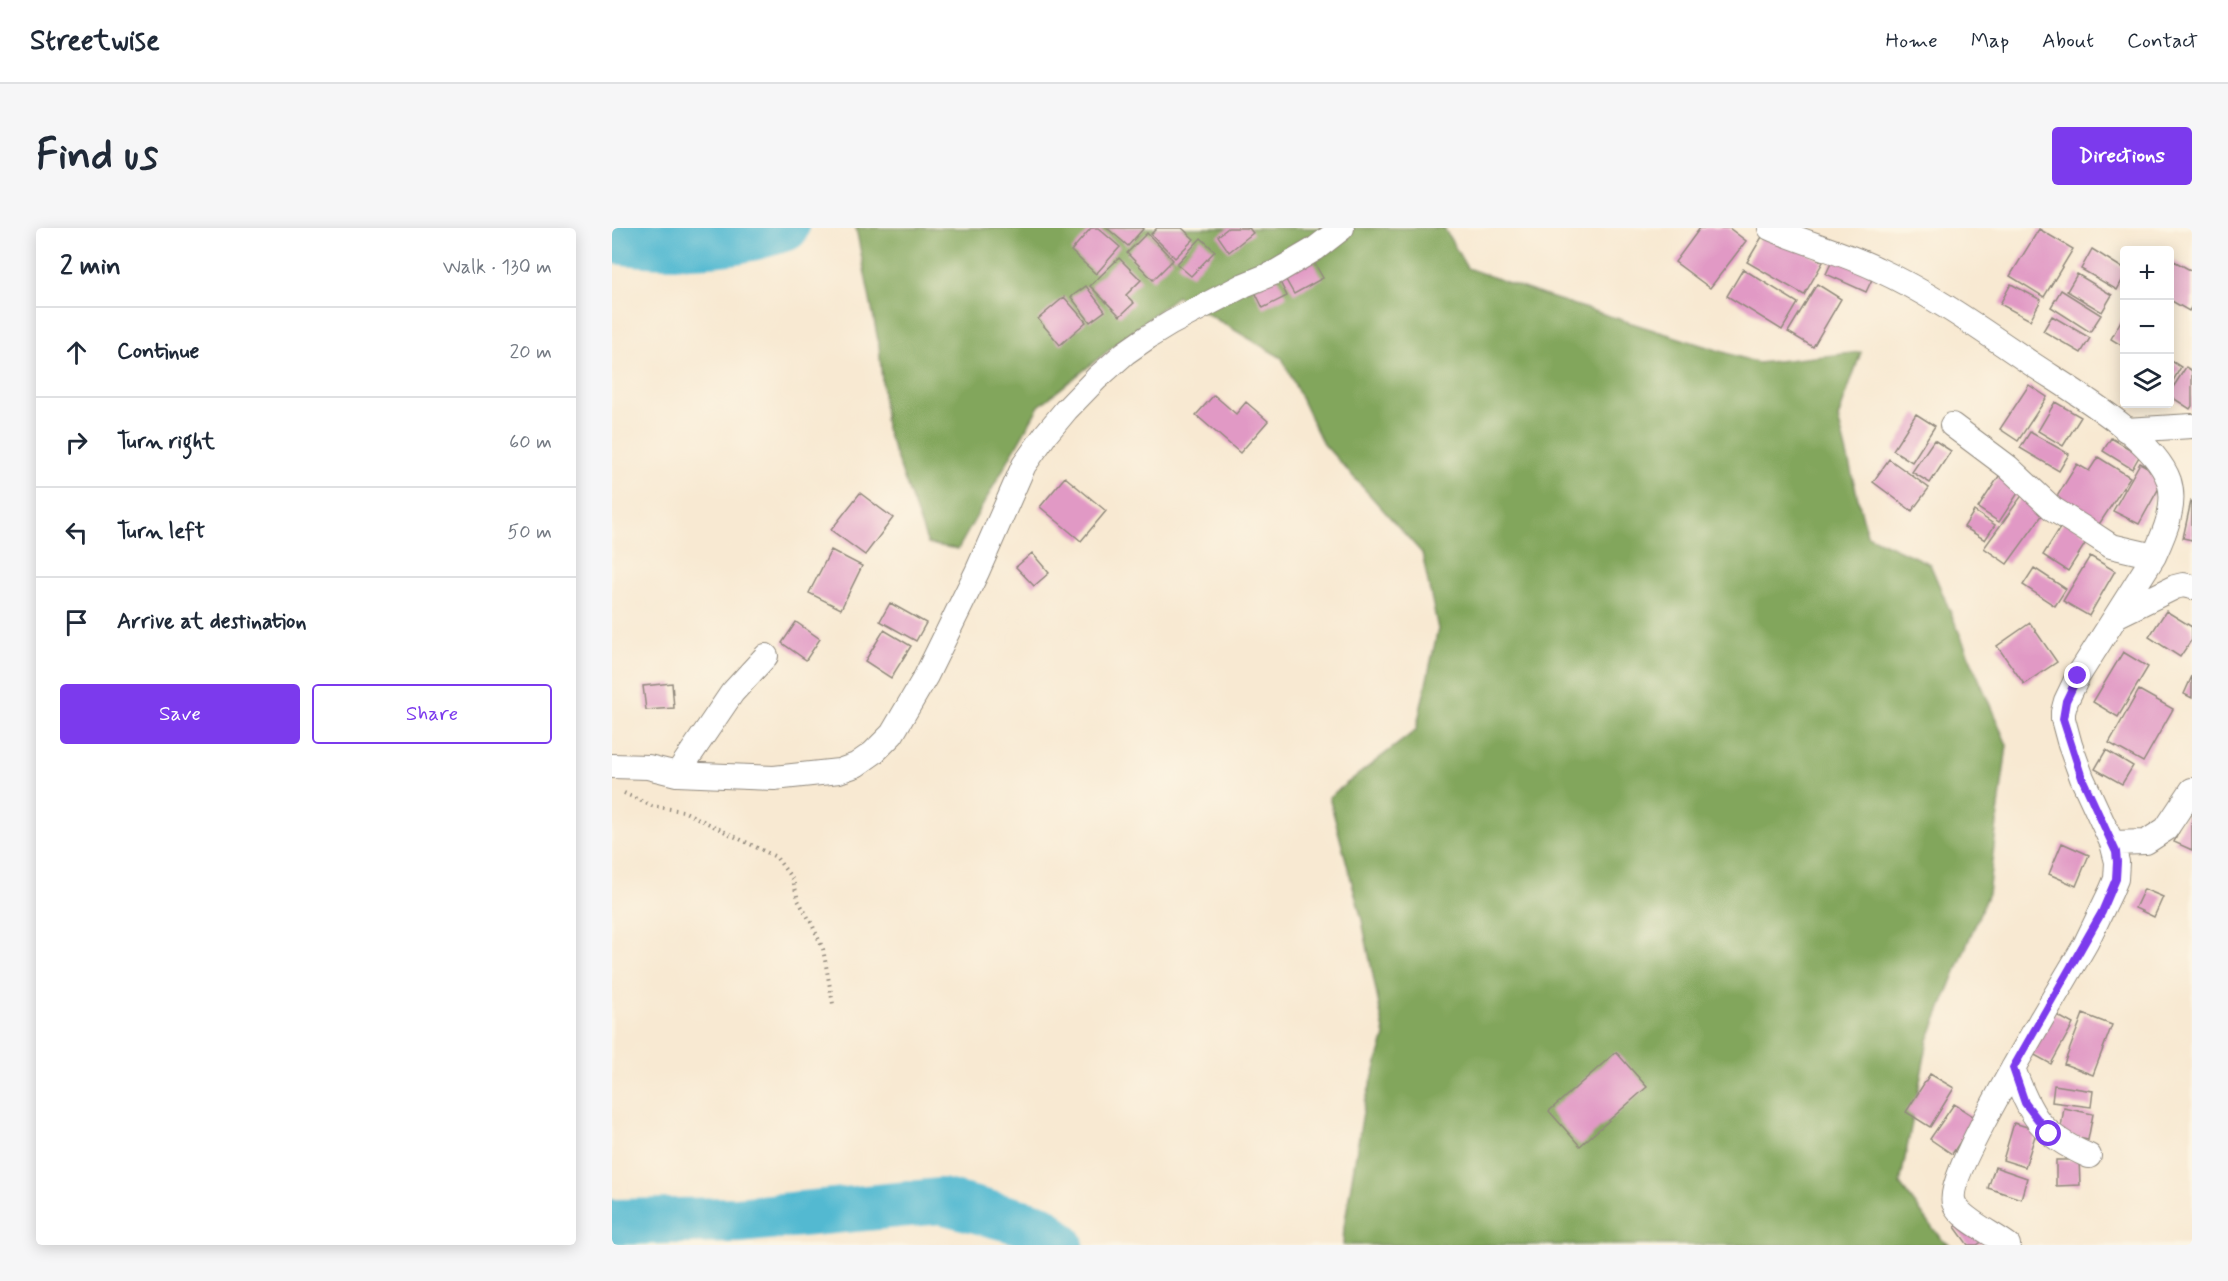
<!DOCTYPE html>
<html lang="en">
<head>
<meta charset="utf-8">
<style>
	body { margin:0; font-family:Mynerve,sans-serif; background:#f6f6f7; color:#1f2937 }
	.controls { position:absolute; right:18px; top:18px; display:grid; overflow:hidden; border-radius:6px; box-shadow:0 3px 15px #0003 }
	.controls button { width:54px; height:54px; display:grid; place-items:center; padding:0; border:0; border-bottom:2px solid #e0e1e3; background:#fff; color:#1f2937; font:30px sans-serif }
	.stop { position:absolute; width:18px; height:18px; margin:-14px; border:4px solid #7c3aed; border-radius:50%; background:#fff }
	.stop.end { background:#7c3aed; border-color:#fff; box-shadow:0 2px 6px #0008 }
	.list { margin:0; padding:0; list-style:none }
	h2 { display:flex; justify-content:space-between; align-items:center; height:78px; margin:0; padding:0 24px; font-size:26px }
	h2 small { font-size:20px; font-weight:400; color:#747a83 }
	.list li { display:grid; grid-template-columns:39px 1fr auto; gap:18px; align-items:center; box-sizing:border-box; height:90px; padding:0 24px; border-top:2px solid #e0e1e3 }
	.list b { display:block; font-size:22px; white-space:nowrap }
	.list em { font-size:20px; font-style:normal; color:#747a83 }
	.actions { display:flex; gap:12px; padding:18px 24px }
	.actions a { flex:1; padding:14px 0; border:2px solid #7c3aed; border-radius:6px; text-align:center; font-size:21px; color:#7c3aed }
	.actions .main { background:#7c3aed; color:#fff }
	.icon { flex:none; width:33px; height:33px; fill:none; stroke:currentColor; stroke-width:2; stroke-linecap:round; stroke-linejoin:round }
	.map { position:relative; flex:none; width:1580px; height:1017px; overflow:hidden; border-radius:6px }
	header { display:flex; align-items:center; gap:36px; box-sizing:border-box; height:84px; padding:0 30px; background:#fff; border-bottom:2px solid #e0e1e3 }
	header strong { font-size:28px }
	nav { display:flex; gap:33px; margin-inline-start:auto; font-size:21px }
	.intro { display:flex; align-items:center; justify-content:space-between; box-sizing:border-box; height:144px; padding:0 36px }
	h1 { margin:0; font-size:42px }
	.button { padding:15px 27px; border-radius:6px; background:#7c3aed; color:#fff; font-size:21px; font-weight:700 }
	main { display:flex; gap:36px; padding:0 36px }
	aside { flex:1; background:#fff; border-radius:6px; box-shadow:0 3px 15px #0003 }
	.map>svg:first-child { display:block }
	.forest { fill:#82a65b; stroke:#566843; stroke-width:1.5 }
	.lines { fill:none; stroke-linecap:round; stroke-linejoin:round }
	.river { stroke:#52b9d1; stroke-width:46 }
	.building { fill:#e199c5 }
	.minor-casing { stroke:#928a7e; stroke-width:26 }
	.path { stroke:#928a7e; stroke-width:4; stroke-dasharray:1.5 4.5; stroke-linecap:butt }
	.minor { stroke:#fff; stroke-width:24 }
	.route { stroke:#7c3aed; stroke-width:8 }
</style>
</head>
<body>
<header>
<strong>Streetwise</strong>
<nav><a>Home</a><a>Map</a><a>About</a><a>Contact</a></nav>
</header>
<div class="intro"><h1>Find us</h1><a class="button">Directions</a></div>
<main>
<aside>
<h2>2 min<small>Walk · 130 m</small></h2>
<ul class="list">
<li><svg class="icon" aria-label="ahead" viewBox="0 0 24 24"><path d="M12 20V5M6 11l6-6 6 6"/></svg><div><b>Continue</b></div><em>20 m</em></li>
<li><svg class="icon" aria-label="right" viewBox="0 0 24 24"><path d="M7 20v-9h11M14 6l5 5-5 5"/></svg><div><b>Turn right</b></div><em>60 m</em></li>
<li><svg class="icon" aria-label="left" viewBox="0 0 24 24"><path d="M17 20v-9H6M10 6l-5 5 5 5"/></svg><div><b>Turn left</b></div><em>50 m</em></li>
<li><svg class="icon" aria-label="arrive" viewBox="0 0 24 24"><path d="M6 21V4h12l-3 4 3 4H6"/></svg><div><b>Arrive at destination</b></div></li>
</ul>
<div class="actions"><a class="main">Save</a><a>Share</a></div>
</aside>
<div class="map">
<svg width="1580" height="1017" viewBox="0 0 1580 1017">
	<rect width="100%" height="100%" fill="#fcf5e5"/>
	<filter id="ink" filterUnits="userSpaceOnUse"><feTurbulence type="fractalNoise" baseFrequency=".0167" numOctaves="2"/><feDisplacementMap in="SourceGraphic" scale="12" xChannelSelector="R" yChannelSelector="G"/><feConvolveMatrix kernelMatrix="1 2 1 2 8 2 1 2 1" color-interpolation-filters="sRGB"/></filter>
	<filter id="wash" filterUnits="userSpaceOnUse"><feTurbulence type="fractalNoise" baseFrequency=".008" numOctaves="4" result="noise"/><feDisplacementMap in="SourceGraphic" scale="24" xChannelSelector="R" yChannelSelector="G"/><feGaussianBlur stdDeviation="1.35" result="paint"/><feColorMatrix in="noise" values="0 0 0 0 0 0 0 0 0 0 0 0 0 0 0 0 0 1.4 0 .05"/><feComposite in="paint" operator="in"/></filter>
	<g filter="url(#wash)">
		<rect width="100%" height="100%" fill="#f8e9d2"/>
		<path class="forest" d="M 244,0 L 832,0 L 855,40 L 931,67 L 1146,135 L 1249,124 L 1226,190 L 1255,307 L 1318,336 L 1395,517 L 1376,665 L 1316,812 L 1288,956 L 1329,1011 L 1338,1017 L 731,1017 L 732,999 L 752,878 L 773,808 L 750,692 L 717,569 L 804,502 L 826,401 L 810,325 L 710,214 L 670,130 L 565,68 L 427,178 L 346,321 L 316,316 L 274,201 L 267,117 Z"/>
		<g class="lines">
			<path class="river" d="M 0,13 C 58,20 119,20 174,0
				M 0,994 L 125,992 L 329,973 L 429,999 L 449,1017"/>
		</g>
		<g id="blocks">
			<path class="building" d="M 479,0 L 486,0 L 508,19 L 484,46 L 459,23 Z
				M 495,0 L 532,0 L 516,18 Z
				M 545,0 L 570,0 L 582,11 L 563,30 L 539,6 Z
				M 616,0 L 637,0 L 641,5 L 617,24 L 606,8 Z
				M 1088,0 L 1117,0 L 1134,13 L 1098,60 L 1063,34 Z
				M 1427,1 L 1461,21 L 1432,69 L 1398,48 Z
				M 1154,2 L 1211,34 L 1192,67 L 1135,34 Z
				M 535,5 L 561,32 L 541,52 L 515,25 Z
				M 589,10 L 603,23 L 579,48 L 565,36 Z
				M 1480,21 L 1512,41 L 1512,49 L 1505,62 L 1469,41 Z
				M 699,29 L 711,50 L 682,66 L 670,45 Z
				M 1222,29 L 1262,47 L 1254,64 L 1214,46 Z
				M 507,30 L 529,52 L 514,67 L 522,75 L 508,88 L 478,58 Z
				M 1562,33 L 1580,43 L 1580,78 L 1577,83 L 1558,72 L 1558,40 Z
				M 1131,41 L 1186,75 L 1170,102 L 1115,68 Z
				M 1465,46 L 1500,67 L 1490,84 L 1455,63 Z
				M 665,48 L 675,68 L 651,80 L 641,60 Z
				M 1205,56 L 1229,71 L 1201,119 L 1176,104 Z
				M 1399,56 L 1429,72 L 1418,92 L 1388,76 Z
				M 474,58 L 493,83 L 478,94 L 459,69 Z
				M 1449,62 L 1489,87 L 1478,104 L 1439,79 Z
				M 452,69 L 474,94 L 448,117 L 426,91 Z
				M 1512,87 L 1512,119 L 1499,111 Z
				M 1440,88 L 1478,110 L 1469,125 L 1431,103 Z
				M 1558,132 L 1569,139 L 1558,158 Z
				M 1574,139 L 1580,143 L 1580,178 L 1578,181 L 1558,168 L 1558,164 Z
				M 1417,157 L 1435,169 L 1406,213 L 1388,201 Z
				M 602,167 L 624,186 L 634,174 L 656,193 L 628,225 L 584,187 Z
				M 1443,174 L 1469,189 L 1451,218 L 1426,203 Z
				M 1304,186 L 1323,198 L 1300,234 L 1281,222 Z
				M 1418,204 L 1457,226 L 1447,243 L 1408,220 Z
				M 1499,210 L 1528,227 L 1520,241 L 1491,223 Z
				M 1322,212 L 1339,223 L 1318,255 L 1300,244 Z
				M 1486,229 L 1518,249 L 1482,304 L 1444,270 L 1465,236 L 1477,243 Z
				M 1277,231 L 1317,260 L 1300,283 L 1261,254 Z
				M 1528,235 L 1553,249 L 1527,296 L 1501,283 Z
				M 1387,248 L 1408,262 L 1387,294 L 1366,280 Z
				M 453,249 L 494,283 L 469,313 L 428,279 Z
				M 248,265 L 281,290 L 253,327 L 219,302 Z
				M 1411,266 L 1434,282 L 1395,336 L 1372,320 Z
				M 1579,273 L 1580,274 L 1580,312 L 1571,310 Z
				M 1362,283 L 1383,297 L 1373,312 L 1352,299 Z
				M 1453,292 L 1478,308 L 1456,343 L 1431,327 Z
				M 219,322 L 250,338 L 229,381 L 197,365 Z
				M 420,325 L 437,345 L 422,358 L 404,339 Z
				M 1478,328 L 1503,343 L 1477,388 L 1451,373 Z
				M 1422,340 L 1454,361 L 1443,378 L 1411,357 Z
				M 278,375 L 314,395 L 304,413 L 268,393 Z
				M 1554,383 L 1580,399 L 1580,411 L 1568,429 L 1537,409 Z
				M 184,394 L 208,411 L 194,432 L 170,415 Z
				M 1418,395 L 1445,434 L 1412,456 L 1385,418 Z
				M 272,402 L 299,418 L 279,450 L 253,433 Z
				M 1511,424 L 1536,439 L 1506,489 L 1481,474 Z
				M 1580,448 L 1580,470 L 1572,466 Z
				M 60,455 L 62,480 L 34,482 L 31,458 Z
				M 1527,462 L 1561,481 L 1531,534 L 1497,515 Z
				M 1494,522 L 1521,538 L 1510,556 L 1483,541 Z
				M 1580,576 L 1580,622 L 1562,614 Z
				M 1450,615 L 1477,627 L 1464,658 L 1437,646 Z
				M 1532,661 L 1551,669 L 1542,689 L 1523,680 Z
				M 1441,785 L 1461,796 L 1439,836 L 1419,825 Z
				M 1471,786 L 1500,797 L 1481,847 L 1452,836 Z
				M 1004,824 L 1035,859 L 968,918 L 937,883 Z
				M 1318,846 L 1342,860 L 1318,899 L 1294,884 Z
				M 1442,857 L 1481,863 L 1479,879 L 1440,874 Z
				M 1342,876 L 1364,890 L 1340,926 L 1318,911 Z
				M 1452,880 L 1481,886 L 1476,912 L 1448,906 Z
				M 1402,895 L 1425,902 L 1413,939 L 1391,932 Z
				M 1444,932 L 1467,932 L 1468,957 L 1444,958 Z
				M 1383,939 L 1415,950 L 1409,971 L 1376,960 Z
				M 1355,991 L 1371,1013 L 1365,1017 L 1356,1017 L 1343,999 Z"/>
		</g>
	</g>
	<g filter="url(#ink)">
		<use href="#blocks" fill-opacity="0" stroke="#928a7e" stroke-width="1.5"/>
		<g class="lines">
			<g class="minor-casing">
				<path id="minor" d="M 1158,0 C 1193,15 1230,24 1265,41 C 1320,66 1370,102 1420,136 C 1459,162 1542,209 1557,253 C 1565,278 1552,306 1542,328 L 1466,448 L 1454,473 L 1451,484 L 1451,491 L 1458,517 L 1470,550 L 1500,615 L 1505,634 L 1504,651 L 1499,663 L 1474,715 C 1454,751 1331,948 1342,975 C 1348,991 1382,1006 1396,1017
					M 1340,197 L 1396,239 L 1441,281 L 1476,303 L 1499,318 L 1542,328
					M 1514,202 L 1580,198
					M 1506,387 L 1563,359 L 1571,357 L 1580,359
					M 0,538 L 36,539 L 65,546 L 162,550 L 227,543 L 244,537 L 261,525 L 280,506 L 314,448 L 365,344 L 412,237 L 434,206 L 454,182 L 485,150 L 513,125 L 536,109 L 559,95 L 632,57 L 664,44 L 703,21 L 730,0
					M 65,546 L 120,465 L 154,428
					M 1500,615 L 1534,614 L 1554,601 L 1580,562
					M 1401,840 C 1418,888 1429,907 1477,928"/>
			</g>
			<path class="path" d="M 12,565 L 40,578 L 71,583 L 164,629 L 181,652 L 186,672 L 200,696 L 211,721 L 221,776"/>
			<use href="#minor" class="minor"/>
		</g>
	</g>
	<g class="lines" filter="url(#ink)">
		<path class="route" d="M 1437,906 L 1413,875 L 1401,840 L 1490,684 L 1504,651 L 1505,634 L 1504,624 L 1470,550 L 1451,491 L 1454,473 L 1466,448"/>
	</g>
</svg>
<div class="controls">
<button>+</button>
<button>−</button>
<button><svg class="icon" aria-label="layers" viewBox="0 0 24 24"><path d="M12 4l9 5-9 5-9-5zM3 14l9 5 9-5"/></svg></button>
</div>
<div class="stop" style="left:1437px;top:906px"></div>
<div class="stop end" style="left:1466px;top:448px"></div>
</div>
</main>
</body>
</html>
